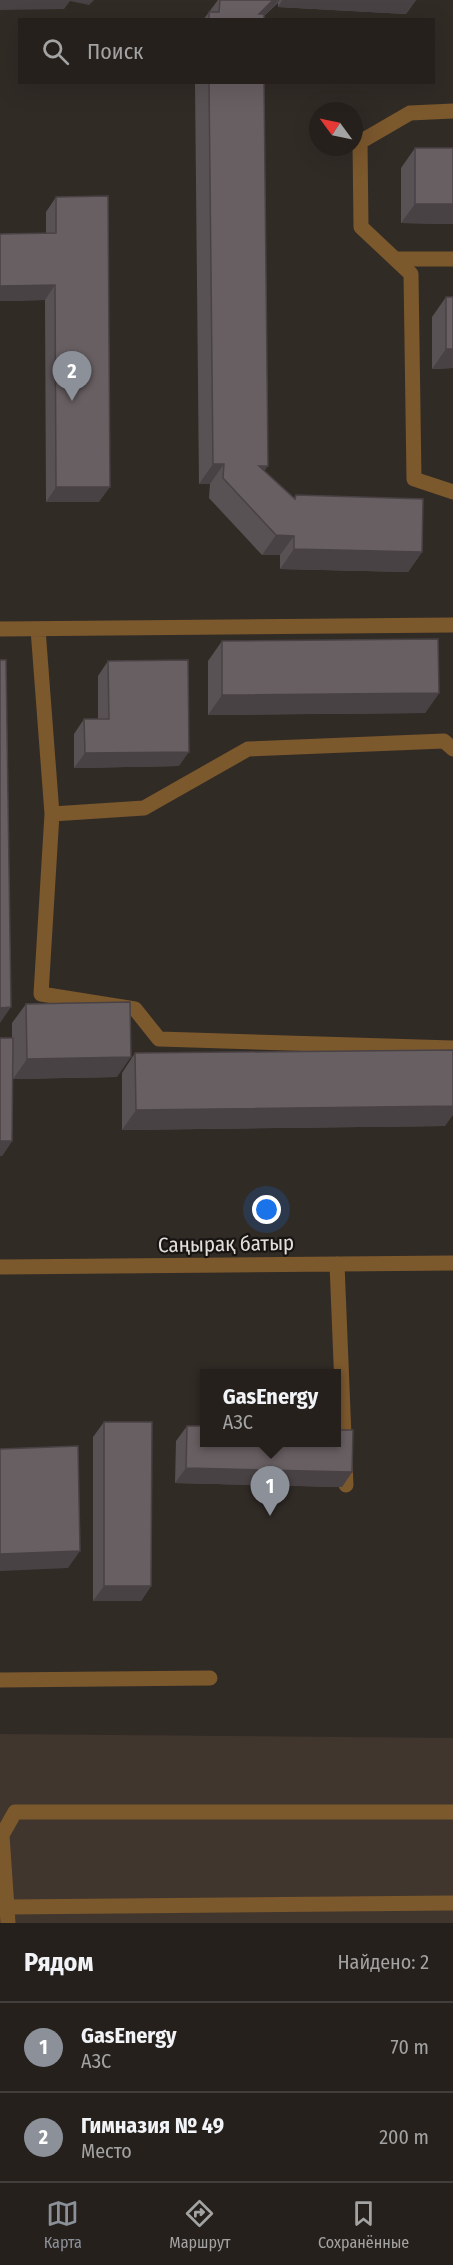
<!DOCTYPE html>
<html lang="ru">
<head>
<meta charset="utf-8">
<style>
	body { margin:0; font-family:"Fira Sans Condensed",sans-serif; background:#312d29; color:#f1f3f6 }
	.compass { position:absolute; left:309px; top:102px; width:54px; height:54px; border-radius:50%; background:#25201c; box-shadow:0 6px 24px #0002; rotate:303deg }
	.you { position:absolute; left:267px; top:1210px; width:21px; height:21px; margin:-15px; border:4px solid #fff; border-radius:50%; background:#1a73e8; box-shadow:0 0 0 9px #1a73e833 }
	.badge { display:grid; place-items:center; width:39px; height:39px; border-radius:50%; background:#8c9099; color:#fff; font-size:20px; font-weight:700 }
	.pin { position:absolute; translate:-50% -50px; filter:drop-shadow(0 2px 3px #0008) }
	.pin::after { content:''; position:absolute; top:32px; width:21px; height:18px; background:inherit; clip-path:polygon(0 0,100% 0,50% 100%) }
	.popup { position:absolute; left:200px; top:1369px; width:141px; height:78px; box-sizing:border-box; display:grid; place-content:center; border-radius:0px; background:#25201c; filter:drop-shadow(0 2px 4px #0005); font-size:20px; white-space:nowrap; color:#a3a3a3 }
	.popup b { font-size:22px; color:#f1f3f6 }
	.popup::after { content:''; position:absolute; left:50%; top:100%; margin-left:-12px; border:12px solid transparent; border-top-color:#25201c }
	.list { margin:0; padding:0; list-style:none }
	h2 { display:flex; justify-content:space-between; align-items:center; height:78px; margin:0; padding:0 24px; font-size:26px }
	h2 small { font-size:20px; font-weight:400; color:#a3a3a3 }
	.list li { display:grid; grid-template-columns:39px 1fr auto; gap:18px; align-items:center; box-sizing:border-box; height:90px; padding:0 24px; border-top:2px solid #423e3b }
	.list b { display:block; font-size:22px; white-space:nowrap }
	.list p { margin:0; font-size:20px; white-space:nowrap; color:#a3a3a3 }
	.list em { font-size:20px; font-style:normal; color:#a3a3a3 }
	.icon { flex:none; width:33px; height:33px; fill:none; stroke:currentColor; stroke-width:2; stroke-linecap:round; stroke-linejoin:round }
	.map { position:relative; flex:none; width:453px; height:1923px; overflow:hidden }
	.search { position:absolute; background:#25201c; box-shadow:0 6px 24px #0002; left:18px; right:18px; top:18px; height:66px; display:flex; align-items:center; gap:15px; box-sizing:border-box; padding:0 21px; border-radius:0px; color:#a3a3a3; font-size:22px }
	.sheet { height:258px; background:#25201c }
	nav { display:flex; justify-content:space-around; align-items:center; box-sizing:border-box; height:84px; border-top:2px solid #423e3b; background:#25201c; font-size:16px; color:#a3a3a3 }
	nav a { display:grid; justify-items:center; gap:3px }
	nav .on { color:#8c9099 }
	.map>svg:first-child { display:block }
	.built { fill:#41362d }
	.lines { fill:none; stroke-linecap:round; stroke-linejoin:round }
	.minor { stroke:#7c582d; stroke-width:15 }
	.wall { fill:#595254 }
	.shaded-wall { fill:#494245 }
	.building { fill:#685f62; stroke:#494245; stroke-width:1.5 }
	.labels { text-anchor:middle; stroke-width:4.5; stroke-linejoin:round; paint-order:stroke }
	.street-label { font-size:21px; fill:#e2dedb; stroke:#171412 }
</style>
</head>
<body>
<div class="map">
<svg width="453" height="1923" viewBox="0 0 453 1923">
	<rect width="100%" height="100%" fill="#312b26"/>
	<path class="built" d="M 0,1734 L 453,1738 L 453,1923 L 0,1923 Z"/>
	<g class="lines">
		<path class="minor" d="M 453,111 L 410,113 L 360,142 L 361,227 L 411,274 L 414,479 L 453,492
			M 395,259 L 453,259
			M 0,629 L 453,625
			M 38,629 L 52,814 L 41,994 L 135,1009 L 159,1039 L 453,1048
			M 52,814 L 144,808 L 248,749 L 444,741 L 453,749
			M 337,1264 L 346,1485
			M 0,1267 L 453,1263
			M 0,1680 L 210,1678
			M 7,1907 L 453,1903
			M 8,1923 L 2,1835 L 15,1812 L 453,1812"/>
	</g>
	<path class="wall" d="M 218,0 L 416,0 L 406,14 L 278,7 L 278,3 L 264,16 L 264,20 L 203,20 Z
		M 195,82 L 264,82 L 265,471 L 294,498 L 296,495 L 422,552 L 408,572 L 280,569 L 280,555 L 262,555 L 209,498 L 210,484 L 199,484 Z
		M 415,148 L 453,224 L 401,223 L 401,168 Z
		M 56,197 L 99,502 L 46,502 L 45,300 L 0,301 L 46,233 L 46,212 Z
		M 446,297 L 453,297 L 453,368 L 432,369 L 432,317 Z
		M 222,641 L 439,693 L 425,713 L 208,715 L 208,661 Z
		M 108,661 L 179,766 L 74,768 L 74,734 L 84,719 L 98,719 L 98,676 Z
		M 26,1004 L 117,1077 L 13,1079 L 12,1141 L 2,1156 L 0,1156 L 0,1038 L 12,1038 L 12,1023 Z
		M 135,1053 L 445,1126 L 122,1130 L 122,1073 Z
		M 104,1422 L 151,1586 L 141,1601 L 93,1601 L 93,1437 Z
		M 187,1426 L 352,1472 L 342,1487 L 175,1483 L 176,1441 Z"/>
	<path class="shaded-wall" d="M 0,0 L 94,0 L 89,5 L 70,1 L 64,9 L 0,10 Z
		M 273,0 L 280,0 L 260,20 L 259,14 Z
		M 282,0 L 416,0 L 406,14 L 278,7 Z
		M 415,204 L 453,204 L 453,224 L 401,223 Z
		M 55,285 L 45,300 L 0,301 L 0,286 Z
		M 446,349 L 453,349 L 453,368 L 432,369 Z
		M 213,464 L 224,464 L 210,484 L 199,484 Z
		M 259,466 L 268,466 L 254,486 Z
		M 56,487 L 110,487 L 99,502 L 46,502 Z
		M 276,535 L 294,536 L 280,555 L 262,555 Z
		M 294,549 L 422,552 L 408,572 L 280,569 Z
		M 439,693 L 425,713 L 208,715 L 222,695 Z
		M 189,752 L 179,766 L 74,768 L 85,753 Z
		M 11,1007 L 0,1023 L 0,1008 Z
		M 131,1057 L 117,1077 L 13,1079 L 27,1059 Z
		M 453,1106 L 453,1115 L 445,1126 L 122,1130 L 136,1110 Z
		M 0,1141 L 12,1141 L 2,1156 L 0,1156 Z
		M 186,1468 L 352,1472 L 342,1487 L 175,1483 Z
		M 80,1551 L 68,1568 L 0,1571 L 0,1554 Z
		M 104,1586 L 151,1586 L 141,1601 L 93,1601 Z"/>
	<path class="building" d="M 220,0 L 273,0 L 259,14 L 264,14 L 264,20 L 209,20 L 209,12 L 219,12 Z
		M 209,82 L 264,82 L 268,466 L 259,466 L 295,499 L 296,495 L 423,499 L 422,552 L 294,549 L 294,536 L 276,535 L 223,478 L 224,464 L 213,464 Z
		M 415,148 L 453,148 L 453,204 L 415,204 Z
		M 108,196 L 110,487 L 56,487 L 55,285 L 0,286 L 0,294 L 0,234 L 56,233 L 56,197 Z
		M 446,297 L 453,297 L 453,349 L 446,349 Z
		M 438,639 L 439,693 L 222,695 L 222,641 Z
		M 0,660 L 6,660 L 11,1007 L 0,1008 Z
		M 188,660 L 189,752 L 85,753 L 84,719 L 109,719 L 108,661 Z
		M 130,1002 L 131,1057 L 27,1059 L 26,1004 Z
		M 0,1038 L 13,1038 L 12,1141 L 0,1141 Z
		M 453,1050 L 453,1106 L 136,1110 L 135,1053 Z
		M 104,1422 L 152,1422 L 151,1586 L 104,1586 Z
		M 187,1426 L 204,1426 L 204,1443 L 336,1443 L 336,1430 L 353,1430 L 352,1472 L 186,1468 Z
		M 78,1446 L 80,1551 L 0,1554 L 0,1449 Z"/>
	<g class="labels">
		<g class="street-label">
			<text transform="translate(226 1244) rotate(-1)" y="7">Саңырақ батыр</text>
		</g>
	</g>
</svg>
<svg class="compass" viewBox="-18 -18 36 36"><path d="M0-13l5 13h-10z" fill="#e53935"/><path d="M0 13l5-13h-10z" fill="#a3a3a3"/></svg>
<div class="you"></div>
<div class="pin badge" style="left:270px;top:1516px">1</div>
<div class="popup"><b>GasEnergy</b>АЗС</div>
<div class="pin badge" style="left:72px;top:401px">2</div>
<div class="search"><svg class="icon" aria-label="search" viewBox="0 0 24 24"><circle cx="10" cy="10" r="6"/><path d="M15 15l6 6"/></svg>Поиск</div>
</div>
<section class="sheet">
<h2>Рядом<small>Найдено: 2</small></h2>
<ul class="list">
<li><span class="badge">1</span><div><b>GasEnergy</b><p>АЗС</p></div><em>70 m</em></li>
<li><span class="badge">2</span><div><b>Гимназия № 49</b><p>Место</p></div><em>200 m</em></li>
</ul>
</section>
<nav>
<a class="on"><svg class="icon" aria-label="map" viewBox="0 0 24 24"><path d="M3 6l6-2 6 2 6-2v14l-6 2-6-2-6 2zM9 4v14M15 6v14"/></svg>Карта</a>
<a><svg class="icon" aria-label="directions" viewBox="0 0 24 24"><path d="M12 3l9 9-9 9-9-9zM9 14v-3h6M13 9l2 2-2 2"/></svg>Маршрут</a>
<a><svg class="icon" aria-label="saved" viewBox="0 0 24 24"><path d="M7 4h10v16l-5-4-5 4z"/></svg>Сохранённые</a>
</nav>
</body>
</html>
